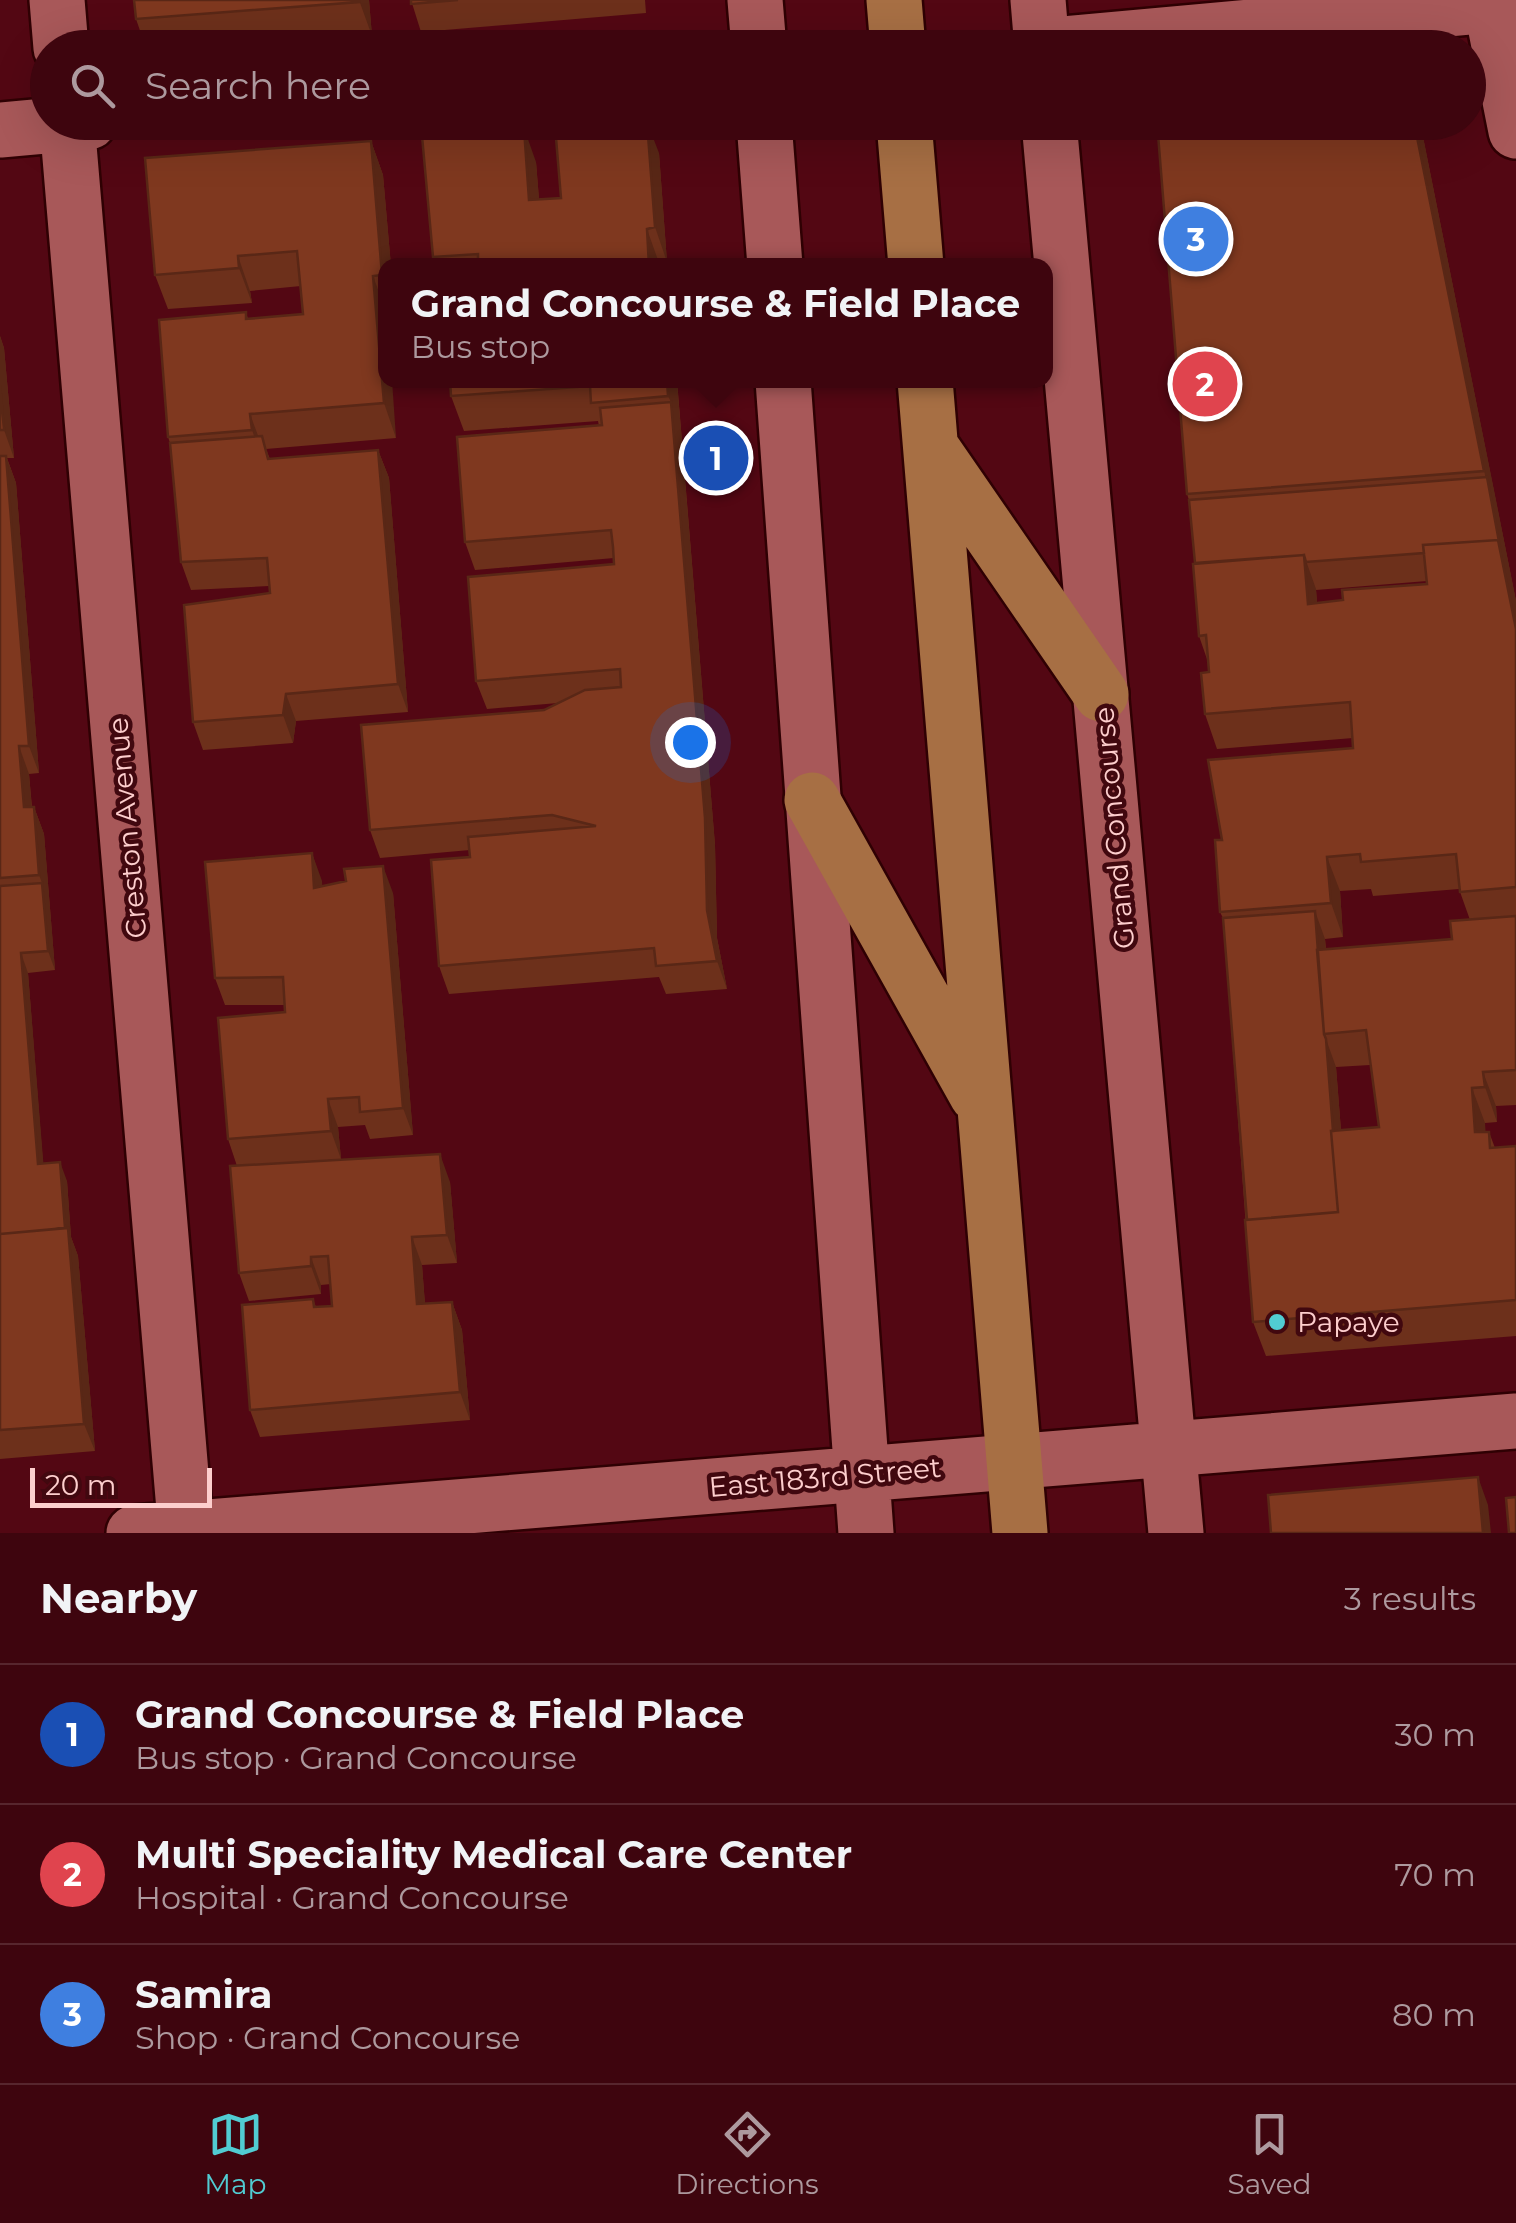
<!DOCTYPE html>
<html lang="en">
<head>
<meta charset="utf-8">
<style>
	body { margin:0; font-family:Montserrat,sans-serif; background:#450f17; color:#f1f3f6 }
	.scale { position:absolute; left:30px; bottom:25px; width:182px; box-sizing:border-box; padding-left:10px; border:5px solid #fdcecd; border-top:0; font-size:28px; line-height:35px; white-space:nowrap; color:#fdcecd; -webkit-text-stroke:8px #41080f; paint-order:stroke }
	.you { position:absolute; left:690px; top:742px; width:35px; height:35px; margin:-25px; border:8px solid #fff; border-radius:50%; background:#1a73e8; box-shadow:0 0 0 15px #1a73e833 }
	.badge { display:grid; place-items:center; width:65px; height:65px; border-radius:50%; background:#51ccd2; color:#fff; font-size:32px; font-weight:700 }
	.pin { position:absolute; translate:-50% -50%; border:5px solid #fff; box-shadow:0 2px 10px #0006 }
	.popup { position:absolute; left:378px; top:258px; width:675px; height:130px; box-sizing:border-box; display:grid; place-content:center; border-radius:20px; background:#3e050e; filter:drop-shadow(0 2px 8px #0005); font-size:32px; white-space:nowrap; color:#ad999e }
	.popup b { font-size:38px; color:#f1f3f6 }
	.popup::after { content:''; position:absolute; left:50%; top:100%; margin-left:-20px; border:20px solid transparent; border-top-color:#3e050e }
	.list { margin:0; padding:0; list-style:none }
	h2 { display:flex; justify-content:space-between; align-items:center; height:130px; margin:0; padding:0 40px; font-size:42px }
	h2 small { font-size:32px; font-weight:400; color:#ad999e }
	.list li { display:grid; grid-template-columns:65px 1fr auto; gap:30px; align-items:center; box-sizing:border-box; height:140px; padding:0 40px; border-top:2px solid #57262e }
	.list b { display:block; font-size:38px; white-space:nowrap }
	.list p { margin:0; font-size:32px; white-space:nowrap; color:#ad999e }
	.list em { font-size:32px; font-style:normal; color:#ad999e }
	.icon { flex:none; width:55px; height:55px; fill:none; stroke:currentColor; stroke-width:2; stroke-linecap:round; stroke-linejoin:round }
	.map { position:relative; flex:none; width:1516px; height:1533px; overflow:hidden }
	.search { position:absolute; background:#3e050e; box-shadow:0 10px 40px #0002; left:30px; right:30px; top:30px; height:110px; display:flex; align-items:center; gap:25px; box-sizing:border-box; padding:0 35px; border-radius:55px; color:#ad999e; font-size:38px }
	.sheet { height:550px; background:#3e050e }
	nav { display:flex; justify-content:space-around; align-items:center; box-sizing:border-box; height:140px; border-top:2px solid #57262e; background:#3e050e; font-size:28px; color:#ad999e }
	nav a { display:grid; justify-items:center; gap:5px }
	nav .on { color:#51ccd2 }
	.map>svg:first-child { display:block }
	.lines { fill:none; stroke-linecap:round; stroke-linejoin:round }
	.minor-casing { stroke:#2f0003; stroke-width:60 }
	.major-casing { stroke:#2f0003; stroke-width:60 }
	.minor { stroke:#a85859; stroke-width:55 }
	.major { stroke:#a76f44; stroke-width:55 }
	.wall { fill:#6d301b; fill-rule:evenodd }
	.shaded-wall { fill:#592716 }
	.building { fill:#7f381f; stroke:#592716; stroke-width:2.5 }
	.poi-dot { fill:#51ccd2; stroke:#41080f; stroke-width:4 }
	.labels { text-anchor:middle; stroke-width:9; stroke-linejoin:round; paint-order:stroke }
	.street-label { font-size:28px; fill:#fdcecd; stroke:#41080f }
	.poi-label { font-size:28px; fill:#fdcecd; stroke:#41080f; text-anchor:start }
</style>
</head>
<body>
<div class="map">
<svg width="1516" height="1533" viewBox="0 0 1516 1533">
	<rect width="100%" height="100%" fill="#530713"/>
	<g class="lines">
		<g class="minor-casing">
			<path id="minor" d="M 57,0 L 61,48
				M 755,0 L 759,48
				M 1038,0 L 1042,48
				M 1490,0 L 1516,131
				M 1042,46 L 1491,5
				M 67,122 L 186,1533
				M 764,122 L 775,266
				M 1049,122 L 1176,1533
				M 0,130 L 89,122
				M 783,380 L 866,1533
				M 134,1533 L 1516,1421"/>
		</g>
		<g class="major-casing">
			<path id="major" d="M 894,0 L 898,48
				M 904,122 L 916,266
				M 925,380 L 1020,1533
				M 933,450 L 1101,694
				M 812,800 L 977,1095"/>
		</g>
		<use href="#minor" class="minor"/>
		<use href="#major" class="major"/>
	</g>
	<path class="wall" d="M 134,0 L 369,0 L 372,36 L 227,48 L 146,48 L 136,19 Z
		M 411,0 L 645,0 L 646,13 L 421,32 Z
		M 1157,122 L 1420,122 L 1516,601 L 1516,1105 L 1496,1106 L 1497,1122 L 1485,1123 L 1485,1132 L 1489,1132 L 1495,1148 L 1516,1146 L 1516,1336 L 1266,1356 L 1253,1322 L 1223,918 L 1220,912 L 1222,840 L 1353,748 L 1353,738 L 1217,749 L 1205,714 L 1209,672 L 1208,662 L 1199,636 L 1195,563 L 1189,500 L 1187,494 ZM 1427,581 L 1427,584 L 1343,600 L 1317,603 L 1316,590 ZM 1371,889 L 1373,896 L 1459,889 L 1470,920 L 1452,939 L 1326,949 L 1325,939 L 1343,937 L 1340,891 ZM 1370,1065 L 1379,1127 L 1341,1130 L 1336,1067 Z
		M 371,141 L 383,175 L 391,266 L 386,266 L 386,380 L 396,438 L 266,449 L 270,459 L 378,450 L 389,478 L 408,712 L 296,721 L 293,743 L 203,750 L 193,722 L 270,593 L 269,586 L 191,590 L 181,562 L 170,443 L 168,437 L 246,312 L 248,319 L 303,314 L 301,286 L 250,291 L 252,303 L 168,309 L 155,275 Z
		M 659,153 L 667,262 L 659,263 L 659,266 L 436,266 L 433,257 L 536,162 L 539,200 L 561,198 Z
		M 0,336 L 4,348 L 14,458 L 7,458 L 16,483 L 39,773 L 29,774 L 32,807 L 34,807 L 44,834 L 55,970 L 28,973 L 43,1163 L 67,1181 L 71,1237 L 78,1256 L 95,1451 L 0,1459 Z
		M 677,380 L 715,845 L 717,938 L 727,989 L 666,994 L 659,977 L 449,994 L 439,966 L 470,857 L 470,850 L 380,858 L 370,830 L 544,710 L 558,703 L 487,709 L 476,681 L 614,564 L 614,558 L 475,570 L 465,542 L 599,426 L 598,421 L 464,431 L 451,396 Z
		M 312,853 L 322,886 L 393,893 L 413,1135 L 370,1139 L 365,1125 L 338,1127 L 341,1159 L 300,1162 L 450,1182 L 457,1263 L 422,1265 L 425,1304 L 452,1302 L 462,1330 L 470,1420 L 260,1437 L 250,1410 L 313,1299 L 316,1307 L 332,1306 L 331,1284 L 321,1285 L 321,1294 L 249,1301 L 239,1273 L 237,1166 L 228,1139 L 285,1012 L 285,1005 L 225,1005 L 215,978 Z"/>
	<path class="shaded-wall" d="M 359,0 L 369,0 L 372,36 Z
		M 647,122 L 659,153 L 667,262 L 655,227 Z
		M 1414,122 L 1420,122 L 1497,505 L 1516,601 L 1516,629 Z
		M 524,128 L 536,162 L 542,235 L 529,200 Z
		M 371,141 L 383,175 L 391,266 L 386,266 L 386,287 L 382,275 Z
		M 647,229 L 659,263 L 659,266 L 649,266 Z
		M 238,256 L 250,291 L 252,303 L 239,268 Z
		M 373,276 L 386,311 L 386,380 L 392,380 L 396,438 L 384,403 Z
		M 0,336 L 4,348 L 14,458 L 4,430 L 0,385 Z
		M 667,380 L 677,380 L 677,382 L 715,845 L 717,938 L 727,989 L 717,961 L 707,910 L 671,402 L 668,396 Z
		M 250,414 L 263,449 L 264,464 L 252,430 Z
		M 378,450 L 389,478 L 408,712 L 398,684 Z
		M 6,456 L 16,483 L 39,773 L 29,746 Z
		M 1304,555 L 1316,589 L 1320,638 L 1308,604 Z
		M 286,694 L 296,721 L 293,743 L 283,715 Z
		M 19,746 L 29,774 L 34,835 L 24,807 Z
		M 34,807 L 44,834 L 55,970 L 48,951 L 42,883 L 39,875 Z
		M 312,853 L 322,881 L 324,915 L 314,888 Z
		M 1327,857 L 1340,891 L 1343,937 L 1331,903 Z
		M 383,866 L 393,893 L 413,1135 L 403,1108 Z
		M 1315,911 L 1325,939 L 1333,1033 L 1325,1034 Z
		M 21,953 L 28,973 L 45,1183 L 38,1164 Z
		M 1326,1039 L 1336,1067 L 1350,1247 L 1340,1219 Z
		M 1483,1072 L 1496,1106 L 1497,1122 L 1485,1087 Z
		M 1472,1088 L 1485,1123 L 1488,1167 L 1475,1132 Z
		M 328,1099 L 338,1127 L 341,1159 L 331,1131 Z
		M 440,1154 L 450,1182 L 457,1263 L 447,1235 Z
		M 60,1162 L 67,1181 L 71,1237 L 78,1256 L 95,1451 L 84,1424 Z
		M 412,1237 L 422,1265 L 427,1332 L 417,1304 Z
		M 311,1257 L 321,1285 L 321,1294 L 311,1266 Z
		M 452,1302 L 462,1330 L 470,1420 L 460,1392 Z
		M 1478,1477 L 1488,1505 L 1491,1533 L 1483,1533 Z"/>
	<path class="building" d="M 134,0 L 359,0 L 359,2 L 136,19 Z
		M 411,0 L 458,0 L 411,4 Z
		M 593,122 L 647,122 L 655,227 L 647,229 L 649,266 L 478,266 L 478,254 L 433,257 L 422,136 L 524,128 L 529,200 L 561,198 L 555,126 Z
		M 1157,122 L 1414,122 L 1484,471 L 1187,494 Z
		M 371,141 L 382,275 L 373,276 L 384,403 L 250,414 L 252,430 L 168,437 L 159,320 L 246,312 L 246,319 L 303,314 L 297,251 L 238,256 L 239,268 L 155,275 L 145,158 Z
		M 450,380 L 667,380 L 668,396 L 591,403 L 590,386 L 451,396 Z
		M 0,385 L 4,430 L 0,430 Z
		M 671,402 L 705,818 L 707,910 L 717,961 L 656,966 L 654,948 L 439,966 L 431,860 L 470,857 L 468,837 L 596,826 L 552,815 L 370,830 L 361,725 L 544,710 L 585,690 L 621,687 L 620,669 L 476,681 L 468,577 L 614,564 L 613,547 L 611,530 L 465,542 L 457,437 L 602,425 L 600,408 Z
		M 262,436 L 268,459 L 378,450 L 398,684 L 286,694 L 283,715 L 193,722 L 184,605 L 270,593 L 267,558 L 181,562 L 170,443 Z
		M 0,456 L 6,456 L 29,746 L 19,746 L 24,807 L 34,807 L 39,875 L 0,878 Z
		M 1487,477 L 1500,547 L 1498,540 L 1423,545 L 1424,553 L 1306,562 L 1304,555 L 1195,563 L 1189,500 Z
		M 1498,540 L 1516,629 L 1516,887 L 1460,892 L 1456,854 L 1361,862 L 1360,854 L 1327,857 L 1331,903 L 1220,912 L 1215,840 L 1222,840 L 1208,760 L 1353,748 L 1350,702 L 1205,714 L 1201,673 L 1209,672 L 1206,635 L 1199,636 L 1193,564 L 1304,555 L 1308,604 L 1343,600 L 1342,590 L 1427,584 L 1423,545 Z
		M 312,853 L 314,888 L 346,881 L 344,869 L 383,866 L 403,1108 L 360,1112 L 359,1097 L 328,1099 L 331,1131 L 228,1139 L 218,1018 L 285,1012 L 283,977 L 215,978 L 205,862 Z
		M 42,883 L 48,951 L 21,953 L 38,1164 L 60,1162 L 65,1228 L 0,1234 L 0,886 Z
		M 1315,911 L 1324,1034 L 1326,1039 L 1333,1131 L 1331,1131 L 1338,1212 L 1247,1220 L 1223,918 Z
		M 1516,916 L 1516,1070 L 1483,1072 L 1485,1087 L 1472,1088 L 1475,1132 L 1489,1132 L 1490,1148 L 1516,1146 L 1516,1300 L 1253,1322 L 1245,1220 L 1338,1212 L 1331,1131 L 1379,1127 L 1366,1030 L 1324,1034 L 1317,950 L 1452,939 L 1450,921 Z
		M 440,1154 L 447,1235 L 412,1237 L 417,1304 L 452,1302 L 460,1392 L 250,1410 L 242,1305 L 313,1299 L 314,1307 L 332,1306 L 328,1256 L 311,1257 L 311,1266 L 239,1273 L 230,1166 Z
		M 68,1228 L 84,1424 L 0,1430 L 0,1234 Z
		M 1478,1477 L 1483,1533 L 1271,1533 L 1268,1495 Z
		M 1516,1497 L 1516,1533 L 1509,1533 L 1506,1498 Z"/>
	<circle class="poi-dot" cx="1277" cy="1322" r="10"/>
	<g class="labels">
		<g class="street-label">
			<text transform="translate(127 828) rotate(-95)" y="10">Creston Avenue</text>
			<text transform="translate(1114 828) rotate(-95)" y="10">Grand Concourse</text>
			<text transform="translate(825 1477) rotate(-5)" y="10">East 183rd Street</text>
		</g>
		<g class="poi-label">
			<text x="1297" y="1332">Papaye</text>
		</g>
	</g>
</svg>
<div class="scale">20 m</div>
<div class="you"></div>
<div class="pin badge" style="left:716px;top:458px;background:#1a4fb4">1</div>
<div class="popup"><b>Grand Concourse &amp; Field Place</b>Bus stop</div>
<div class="pin badge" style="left:1205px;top:384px;background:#e0444e">2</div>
<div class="pin badge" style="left:1196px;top:239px;background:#3f7fe0">3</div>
<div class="search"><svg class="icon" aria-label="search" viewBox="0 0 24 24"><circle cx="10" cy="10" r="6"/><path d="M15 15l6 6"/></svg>Search here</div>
</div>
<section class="sheet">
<h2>Nearby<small>3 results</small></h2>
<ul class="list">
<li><span class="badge" style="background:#1a4fb4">1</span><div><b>Grand Concourse &amp; Field Place</b><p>Bus stop · Grand Concourse</p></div><em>30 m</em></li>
<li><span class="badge" style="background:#e0444e">2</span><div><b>Multi Speciality Medical Care Center</b><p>Hospital · Grand Concourse</p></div><em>70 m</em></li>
<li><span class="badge" style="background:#3f7fe0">3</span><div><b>Samira</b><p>Shop · Grand Concourse</p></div><em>80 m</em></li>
</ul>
</section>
<nav>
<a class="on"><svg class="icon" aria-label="map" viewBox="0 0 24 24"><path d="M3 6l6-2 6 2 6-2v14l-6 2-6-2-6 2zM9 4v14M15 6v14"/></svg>Map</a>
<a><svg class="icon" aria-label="directions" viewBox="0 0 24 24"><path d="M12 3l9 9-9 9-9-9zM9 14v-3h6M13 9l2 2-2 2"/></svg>Directions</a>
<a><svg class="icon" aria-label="saved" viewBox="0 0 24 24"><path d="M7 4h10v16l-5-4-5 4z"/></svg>Saved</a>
</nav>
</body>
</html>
